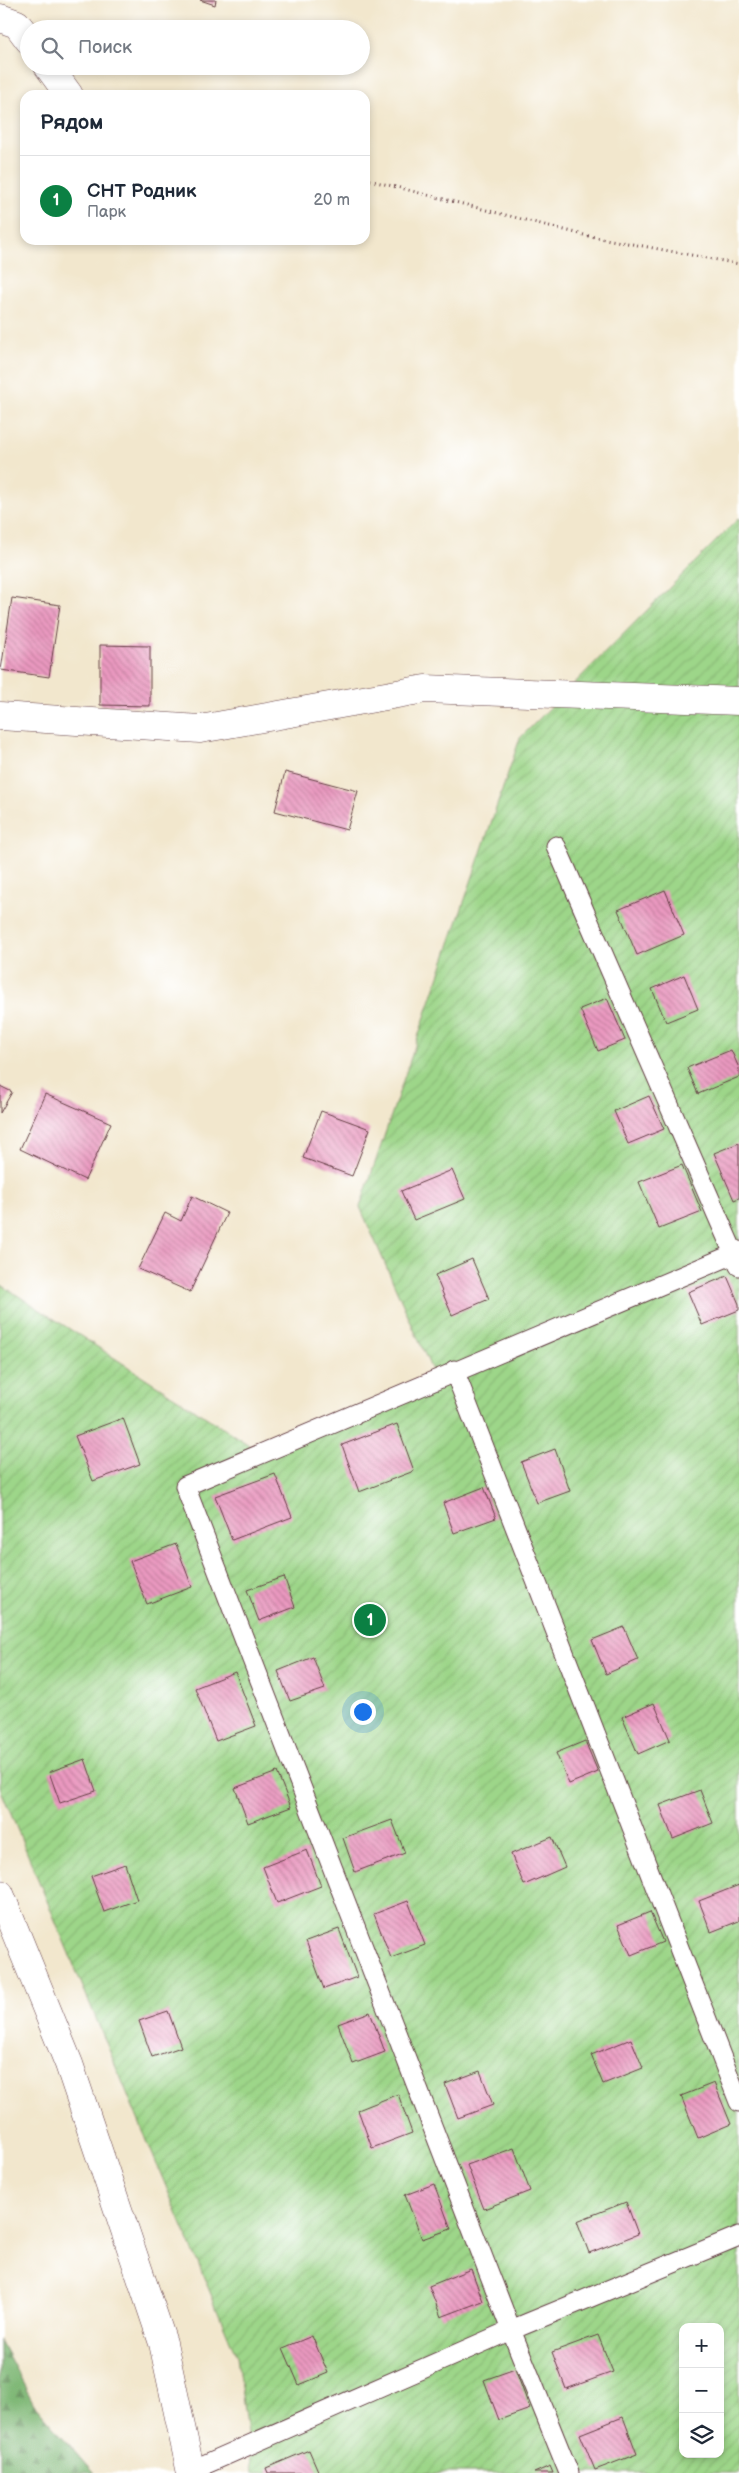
<!DOCTYPE html>
<html lang="ru">
<head>
<meta charset="utf-8">
<style>
	body { margin:0; font-family:"Balsamiq Sans",sans-serif; background:#f2f2f3; color:#1f2937 }
	.controls { position:absolute; right:15px; bottom:15px; display:grid; overflow:hidden; border-radius:10px; box-shadow:0 2px 8px #0003 }
	.controls button { width:45px; height:45px; display:grid; place-items:center; padding:0; border:0; border-bottom:1px solid #e0e1e3; background:#fff; color:#1f2937; font:25px sans-serif }
	.you { position:absolute; left:362px; top:1711px; width:18px; height:18px; margin:-12px; border:4px solid #fff; border-radius:50%; background:#1a73e8; box-shadow:0 0 0 8px #1a73e833 }
	.badge { display:grid; place-items:center; width:32px; height:32px; border-radius:50%; background:#0b8043; color:#fff; font-size:16px; font-weight:700 }
	.pin { position:absolute; translate:-50% -50%; border:2px solid #fff; box-shadow:0 1px 5px #0006 }
	.list { margin:0; padding:0; list-style:none }
	h2 { display:flex; justify-content:space-between; align-items:center; height:65px; margin:0; padding:0 20px; font-size:21px }
	h2 small { font-size:16px; font-weight:400; color:#747a83 }
	.list li { display:grid; grid-template-columns:32px 1fr auto; gap:15px; align-items:center; box-sizing:border-box; height:90px; padding:0 20px; border-top:1px solid #e0e1e3 }
	.list b { display:block; font-size:19px; white-space:nowrap }
	.list p { margin:0; font-size:16px; white-space:nowrap; color:#747a83 }
	.list em { font-size:16px; font-style:normal; color:#747a83 }
	.icon { flex:none; width:28px; height:28px; fill:none; stroke:currentColor; stroke-width:2; stroke-linecap:round; stroke-linejoin:round }
	.map { position:relative; flex:none; width:739px; height:2473px; overflow:hidden }
	.search { position:absolute; background:#fff; box-shadow:0 2px 8px #0003; left:20px; top:20px; width:350px; height:55px; display:flex; align-items:center; gap:12px; box-sizing:border-box; padding:0 18px; border-radius:28px; color:#747a83; font-size:19px }
	.panel { position:absolute; background:#fff; box-shadow:0 2px 8px #0003; left:20px; top:90px; width:350px; height:155px; border-radius:15px }
	.map>svg:first-child { display:block }
	.forest { fill:url(#forest-firs); stroke:#646b50 }
	.garden { fill:url(#garden-furrows); stroke:#747a5a; fill-rule:evenodd }
	.building { fill:url(#building-back-hatch) }
	.lines { fill:none; stroke-linecap:round; stroke-linejoin:round }
	.lane-casing { stroke:#633d43; stroke-width:21 }
	.street-casing { stroke:#633d43; stroke-width:29 }
	.path { stroke:#633d43; stroke-width:3; stroke-dasharray:1 4; stroke-linecap:butt }
	.lane { stroke:#fff; stroke-width:19 }
	.street { stroke:#fff; stroke-width:28 }
</style>
</head>
<body>
<div class="map">
<svg width="739" height="2473" viewBox="0 0 739 2473">
	<defs>
		<pattern id="forest-firs" width="22" height="20" patternUnits="userSpaceOnUse" patternTransform="scale(1.25)"><rect width="22" height="20" fill="#7eb775"/><path d="M5 1l3.5 6h-7zM16 11l3.5 6h-7z" fill="#699460"/></pattern>
		<pattern id="garden-furrows" width="10" height="10" patternUnits="userSpaceOnUse" patternTransform="scale(1.25)"><rect width="10" height="10" fill="#9dd689"/><path d="M-1 1l2-2M0 10L10 0M9 11l2-2" fill="none" stroke="#89b776"/></pattern>
		<pattern id="building-back-hatch" width="6" height="6" patternUnits="userSpaceOnUse" patternTransform="scale(1.25)"><rect width="6" height="6" fill="#ea99c0"/><path d="M-1 5l2 2M0 0l6 6M5-1l2 2" fill="none" stroke="#c07c9c"/></pattern>
	</defs>
	<rect width="100%" height="100%" fill="#fff"/>
	<filter id="ink" filterUnits="userSpaceOnUse"><feTurbulence type="fractalNoise" baseFrequency=".02" numOctaves="2"/><feDisplacementMap in="SourceGraphic" scale="10" xChannelSelector="R" yChannelSelector="G"/><feConvolveMatrix kernelMatrix="1 2 1 2 8 2 1 2 1" color-interpolation-filters="sRGB"/></filter>
	<filter id="wash" filterUnits="userSpaceOnUse"><feTurbulence type="fractalNoise" baseFrequency=".0096" numOctaves="4" result="noise"/><feDisplacementMap in="SourceGraphic" scale="20" xChannelSelector="R" yChannelSelector="G"/><feGaussianBlur stdDeviation="1.12" result="paint"/><feColorMatrix in="noise" values="0 0 0 0 0 0 0 0 0 0 0 0 0 0 0 0 0 1.4 0 .05"/><feComposite in="paint" operator="in"/></filter>
	<g filter="url(#wash)">
		<rect width="100%" height="100%" fill="#f2e7cd"/>
		<path class="forest" d="M 0,2340 L 34,2404 L 94,2473 L 0,2473 Z"/>
		<path class="garden" d="M 739,518 L 739,2473 L 252,2473 L 237,2357 L 0,1788 L 0,1284 L 260,1452 L 434,1375 L 360,1207 L 520,738 ZM 683,2327 L 720,2327 L 720,2454 L 683,2454 Z"/>
		<g id="blocks">
			<path class="building" d="M 200,0 L 216,0 L 215,5 Z
				M 12,598 L 60,605 L 49,677 L 1,670 Z
				M 100,645 L 150,646 L 150,706 L 100,705 Z
				M 285,772 L 358,791 L 347,830 L 275,811 Z
				M 665,890 L 684,935 L 637,955 L 618,910 Z
				M 684,975 L 698,1009 L 666,1022 L 652,989 Z
				M 607,998 L 625,1040 L 598,1051 L 580,1009 Z
				M 731,1050 L 739,1068 L 739,1077 L 698,1094 L 687,1068 Z
				M 0,1086 L 12,1092 L 0,1113 Z
				M 45,1094 L 111,1123 L 85,1180 L 20,1149 Z
				M 649,1096 L 664,1129 L 628,1144 L 614,1111 Z
				M 321,1111 L 370,1129 L 352,1176 L 303,1158 Z
				M 739,1143 L 739,1198 L 734,1200 L 714,1153 Z
				M 682,1165 L 702,1212 L 659,1229 L 639,1182 Z
				M 452,1170 L 465,1199 L 414,1220 L 401,1191 Z
				M 192,1196 L 227,1213 L 190,1292 L 138,1269 L 165,1213 L 181,1221 Z
				M 472,1259 L 489,1299 L 452,1315 L 435,1275 Z
				M 727,1276 L 739,1304 L 739,1310 L 702,1325 L 688,1292 Z
				M 123,1418 L 140,1464 L 93,1481 L 75,1436 Z
				M 397,1424 L 414,1471 L 359,1492 L 342,1445 Z
				M 555,1449 L 570,1491 L 537,1503 L 521,1462 Z
				M 275,1474 L 292,1517 L 232,1540 L 215,1496 Z
				M 484,1487 L 496,1518 L 454,1533 L 443,1503 Z
				M 176,1544 L 192,1587 L 147,1604 L 130,1561 Z
				M 284,1577 L 295,1607 L 259,1621 L 247,1590 Z
				M 624,1627 L 638,1660 L 606,1674 L 592,1640 Z
				M 313,1657 L 325,1689 L 290,1701 L 278,1671 Z
				M 235,1672 L 256,1726 L 216,1741 L 195,1688 Z
				M 654,1703 L 670,1740 L 638,1754 L 622,1717 Z
				M 585,1741 L 598,1772 L 569,1784 L 556,1753 Z
				M 85,1759 L 96,1791 L 60,1803 L 49,1772 Z
				M 277,1772 L 291,1807 L 248,1823 L 235,1788 Z
				M 700,1790 L 713,1823 L 673,1839 L 660,1805 Z
				M 392,1820 L 405,1853 L 355,1872 L 343,1838 Z
				M 552,1837 L 565,1867 L 524,1885 L 511,1854 Z
				M 307,1850 L 321,1886 L 277,1903 L 263,1867 Z
				M 125,1864 L 137,1900 L 104,1912 L 91,1876 Z
				M 739,1885 L 739,1921 L 711,1932 L 699,1901 Z
				M 408,1901 L 425,1945 L 391,1958 L 374,1914 Z
				M 650,1912 L 663,1942 L 631,1955 L 618,1925 Z
				M 339,1929 L 357,1977 L 324,1989 L 306,1941 Z
				M 168,2011 L 181,2047 L 152,2057 L 139,2021 Z
				M 370,2012 L 385,2052 L 353,2064 L 338,2024 Z
				M 631,2039 L 643,2068 L 603,2084 L 591,2055 Z
				M 480,2071 L 493,2105 L 458,2118 L 445,2084 Z
				M 714,2083 L 731,2124 L 698,2138 L 681,2096 Z
				M 398,2094 L 412,2133 L 372,2148 L 358,2110 Z
				M 514,2148 L 530,2191 L 484,2209 L 467,2165 Z
				M 434,2184 L 451,2229 L 422,2239 L 405,2195 Z
				M 626,2202 L 638,2234 L 589,2253 L 577,2221 Z
				M 471,2269 L 483,2301 L 441,2317 L 429,2286 Z
				M 598,2335 L 613,2372 L 566,2389 L 552,2352 Z
				M 312,2336 L 328,2373 L 299,2385 L 283,2348 Z
				M 515,2369 L 530,2409 L 499,2420 L 484,2380 Z
				M 623,2417 L 637,2454 L 595,2470 L 580,2434 Z
				M 309,2450 L 319,2473 L 268,2473 L 266,2468 Z
				M 550,2466 L 553,2473 L 534,2473 Z"/>
		</g>
	</g>
	<g filter="url(#ink)">
		<use href="#blocks" fill-opacity="0" stroke="#633d43" stroke-width="1"/>
		<g class="lines">
			<g class="lane-casing">
				<path id="lane" d="M 556,846 L 734,1254 L 739,1251
					M 454,1370 L 739,2102
					M 190,2471 L 511,2330 L 739,2236
					M 569,2473 L 511,2330 L 185,1486 L 734,1254 L 739,1266"/>
			</g>
			<g class="street-casing">
				<path id="street" d="M 0,18 L 17,24 L 29,40
					M 48,66 L 69,95
					M 0,716 L 200,729 L 425,689 L 739,701
					M 0,1894 L 69,2064 L 163,2343 L 191,2473"/>
			</g>
			<path class="path" d="M 365,179 L 584,235 L 739,264"/>
			<use href="#lane" class="lane"/>
			<use href="#street" class="street"/>
		</g>
	</g>
</svg>
<div class="controls">
<button>+</button>
<button>−</button>
<button><svg class="icon" aria-label="layers" viewBox="0 0 24 24"><path d="M12 4l9 5-9 5-9-5zM3 14l9 5 9-5"/></svg></button>
</div>
<div class="you"></div>
<div class="pin badge" style="left:370px;top:1620px">1</div>
<div class="search"><svg class="icon" aria-label="search" viewBox="0 0 24 24"><circle cx="10" cy="10" r="6"/><path d="M15 15l6 6"/></svg>Поиск</div>
<section class="panel">
<h2>Рядом<small></small></h2>
<ul class="list">
<li><span class="badge">1</span><div><b>СНТ Родник</b><p>Парк</p></div><em>20 m</em></li>
</ul>
</section>
</div>
</body>
</html>
